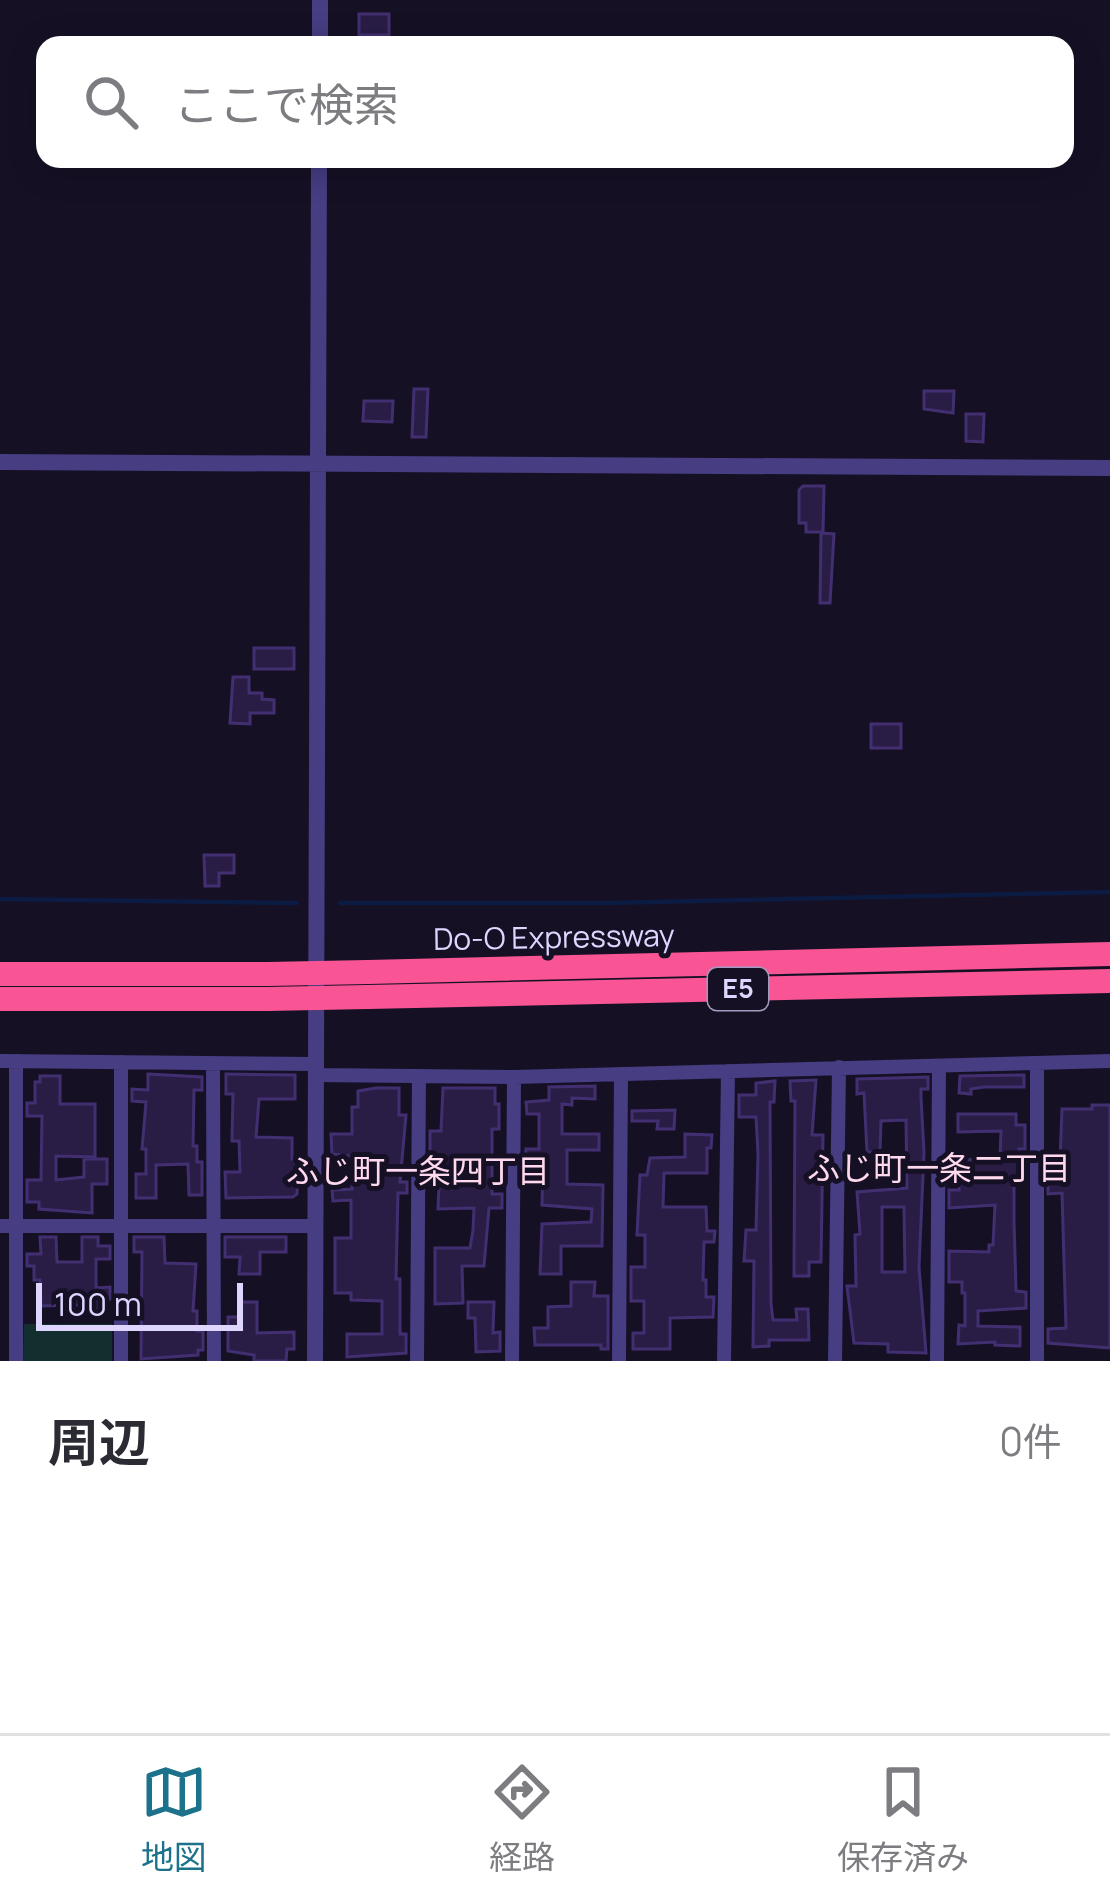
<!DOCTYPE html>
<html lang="ja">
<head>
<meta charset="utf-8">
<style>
	body { margin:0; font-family:Manrope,"Noto Sans JP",sans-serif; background:#f7f7f7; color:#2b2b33 }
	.scale { position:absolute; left:36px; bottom:30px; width:207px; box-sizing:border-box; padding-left:12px; border:6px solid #ded6fe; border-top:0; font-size:33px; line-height:42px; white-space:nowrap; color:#ded6fe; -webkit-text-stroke:9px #161025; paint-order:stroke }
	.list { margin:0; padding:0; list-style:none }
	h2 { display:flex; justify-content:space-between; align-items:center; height:156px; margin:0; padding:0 48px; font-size:51px }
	h2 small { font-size:39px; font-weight:400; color:#7c7c81 }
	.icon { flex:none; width:66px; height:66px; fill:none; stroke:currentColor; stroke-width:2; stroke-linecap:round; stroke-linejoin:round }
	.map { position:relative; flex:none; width:1110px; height:1361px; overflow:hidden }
	.search { position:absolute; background:#fff; box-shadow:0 6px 30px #0003; left:36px; right:36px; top:36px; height:132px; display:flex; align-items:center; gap:30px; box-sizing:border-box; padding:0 42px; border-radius:24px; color:#7c7c81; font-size:45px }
	.sheet { height:372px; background:#fff }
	nav { display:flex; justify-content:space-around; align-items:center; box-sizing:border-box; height:168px; border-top:3px solid #e1e1e2; background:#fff; font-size:33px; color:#7c7c81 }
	nav a { display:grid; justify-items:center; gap:6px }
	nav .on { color:#1c728b }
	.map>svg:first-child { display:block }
	.green { fill:#132e2f }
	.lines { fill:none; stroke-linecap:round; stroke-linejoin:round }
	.stream { stroke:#0c1b42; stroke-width:4.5 }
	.building { fill:#291d46; stroke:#422f71; stroke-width:3; fill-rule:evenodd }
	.minor { stroke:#463d83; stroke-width:14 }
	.tertiary { stroke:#463d83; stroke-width:16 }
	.motorway { stroke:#f95595; stroke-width:24 }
	.motorway-bridge { stroke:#f95595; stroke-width:24 }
	.labels { text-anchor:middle; stroke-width:10; stroke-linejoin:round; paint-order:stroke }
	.shield { fill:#161025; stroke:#a29bbd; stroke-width:3 }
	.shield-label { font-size:27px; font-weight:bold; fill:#ded6fe }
	.street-label { font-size:30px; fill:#ded6fe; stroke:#161025 }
	.neighbourhood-label { font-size:33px; fill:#fed8ec; stroke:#161025 }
</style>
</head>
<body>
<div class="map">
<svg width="1110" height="1361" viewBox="0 0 1110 1361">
	<rect width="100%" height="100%" fill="#161025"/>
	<path class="green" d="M 24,1324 L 112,1324 L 112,1361 L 23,1361 Z"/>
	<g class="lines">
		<path class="stream" d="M 0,899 L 297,903
			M 340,903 L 607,903 L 1110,892"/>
	</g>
	<path class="building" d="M 359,14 L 389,14 L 389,35 L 359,35 Z
		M 414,389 L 428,389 L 426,437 L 412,437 Z
		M 924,391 L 954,391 L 953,413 L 924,409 Z
		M 364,401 L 393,401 L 392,422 L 363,421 Z
		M 966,414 L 984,414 L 983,442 L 966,441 Z
		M 803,486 L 824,486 L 823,532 L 806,532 L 806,523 L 799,523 L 799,490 Z
		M 821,533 L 834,534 L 830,603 L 820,603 Z
		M 254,648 L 294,648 L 294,669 L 254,669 Z
		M 233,677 L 249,677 L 249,693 L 262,693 L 262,699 L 274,700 L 274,713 L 250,713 L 250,724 L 230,723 Z
		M 871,724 L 901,724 L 901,748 L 871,748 Z
		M 204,855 L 234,855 L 234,873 L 219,873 L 219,886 L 205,886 Z
		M 148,1074 L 202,1077 L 202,1090 L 194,1090 L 193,1146 L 197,1146 L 197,1162 L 202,1162 L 202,1195 L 189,1195 L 188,1164 L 156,1165 L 156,1198 L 136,1198 L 136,1174 L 146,1174 L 146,1149 L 142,1149 L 146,1102 L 132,1101 L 132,1089 L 148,1090 Z
		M 226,1074 L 295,1075 L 295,1099 L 259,1099 L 256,1137 L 292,1138 L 292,1159 L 298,1159 L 297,1194 L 293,1197 L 226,1198 L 225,1172 L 240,1172 L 239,1141 L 232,1141 L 233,1094 L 226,1094 Z
		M 1024,1075 L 1024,1087 L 984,1087 L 971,1089 L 971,1094 L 959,1093 L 960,1076 Z
		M 40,1076 L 60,1076 L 60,1104 L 95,1104 L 95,1157 L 56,1156 L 56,1180 L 84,1177 L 84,1159 L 107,1159 L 107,1184 L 92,1184 L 92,1213 L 39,1209 L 39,1202 L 27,1202 L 27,1180 L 41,1180 L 42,1116 L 27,1116 L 27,1103 L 35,1103 L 35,1082 L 40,1082 Z
		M 928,1077 L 928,1089 L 921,1089 L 921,1097 L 924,1152 L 919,1267 L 926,1353 L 888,1352 L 888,1344 L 854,1343 L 847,1286 L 856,1286 L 855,1235 L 860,1234 L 857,1192 L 907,1188 L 906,1120 L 881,1121 L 880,1152 L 867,1152 L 864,1093 L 857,1094 L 857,1079 ZM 882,1207 L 904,1207 L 905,1272 L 882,1272 Z
		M 816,1080 L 812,1135 L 823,1135 L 821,1262 L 809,1262 L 809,1276 L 794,1276 L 795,1101 L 791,1101 L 790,1081 Z
		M 775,1081 L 774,1102 L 770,1102 L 771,1304 L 773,1320 L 797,1320 L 796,1309 L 808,1309 L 809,1340 L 769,1340 L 769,1346 L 753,1347 L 754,1261 L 744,1261 L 746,1230 L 756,1230 L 758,1154 L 756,1117 L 739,1117 L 739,1095 L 756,1095 L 756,1083 Z
		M 595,1086 L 595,1099 L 572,1098 L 572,1105 L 562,1104 L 562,1134 L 599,1134 L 599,1150 L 567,1150 L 567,1184 L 603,1185 L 602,1246 L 561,1246 L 561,1274 L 540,1274 L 542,1224 L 591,1222 L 592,1209 L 542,1205 L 543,1164 L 525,1163 L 526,1149 L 539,1149 L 539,1114 L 527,1114 L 526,1102 L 549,1100 L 549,1087 Z
		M 376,1088 L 399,1088 L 399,1115 L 406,1115 L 400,1182 L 407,1182 L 407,1193 L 398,1193 L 396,1279 L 400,1279 L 400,1334 L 406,1334 L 406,1353 L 347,1357 L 347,1334 L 382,1334 L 382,1301 L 351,1300 L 351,1293 L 335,1293 L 335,1238 L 351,1238 L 351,1200 L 333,1201 L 332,1190 L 352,1189 L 351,1156 L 332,1154 L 331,1134 L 352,1134 L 352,1107 L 358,1107 L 358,1091 Z
		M 443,1088 L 495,1088 L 495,1104 L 499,1104 L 499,1129 L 492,1129 L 492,1194 L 502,1194 L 502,1208 L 489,1208 L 484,1266 L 462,1266 L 463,1303 L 435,1304 L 435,1248 L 470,1248 L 473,1230 L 474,1208 L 438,1209 L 440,1162 L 430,1162 L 430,1131 L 441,1131 Z
		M 1092,1105 L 1110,1105 L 1110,1348 L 1048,1343 L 1048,1329 L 1066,1328 L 1062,1193 L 1048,1194 L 1048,1161 L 1060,1160 L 1062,1109 L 1092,1109 Z
		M 675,1110 L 674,1129 L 657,1129 L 658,1121 L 632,1121 L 632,1111 Z
		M 958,1114 L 1016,1114 L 1016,1125 L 1025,1125 L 1025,1149 L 1019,1149 L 1019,1173 L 1014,1179 L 1014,1220 L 1016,1291 L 1026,1292 L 1026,1308 L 978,1311 L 978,1326 L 1020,1327 L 1020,1346 L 995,1345 L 995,1342 L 958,1344 L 959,1325 L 965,1326 L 965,1293 L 962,1293 L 962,1282 L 949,1282 L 949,1251 L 989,1252 L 989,1245 L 993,1245 L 995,1205 L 949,1208 L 949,1190 L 959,1190 L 958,1160 L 1000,1158 L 1001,1131 L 958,1132 Z
		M 685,1134 L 712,1135 L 711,1148 L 707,1148 L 707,1173 L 664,1173 L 663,1207 L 706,1207 L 707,1231 L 715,1231 L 714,1242 L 704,1242 L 703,1280 L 706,1280 L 706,1297 L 714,1297 L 713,1317 L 670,1318 L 670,1349 L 633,1349 L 633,1333 L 644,1333 L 644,1301 L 631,1301 L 631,1267 L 645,1267 L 645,1235 L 637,1235 L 640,1175 L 647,1175 L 650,1158 L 685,1157 Z
		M 40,1237 L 56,1237 L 57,1262 L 82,1262 L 82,1237 L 98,1237 L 98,1246 L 110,1246 L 110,1259 L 96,1259 L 96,1288 L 110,1287 L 110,1299 L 103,1299 L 104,1312 L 77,1305 L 41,1306 L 40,1280 L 34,1280 L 34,1266 L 27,1266 L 27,1254 L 41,1254 Z
		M 134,1237 L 164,1237 L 165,1263 L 196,1264 L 193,1311 L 197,1311 L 197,1331 L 203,1331 L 203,1350 L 198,1350 L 198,1355 L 141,1359 L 142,1252 L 134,1252 Z
		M 225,1237 L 286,1237 L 286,1252 L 260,1252 L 260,1274 L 239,1274 L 240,1257 L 225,1257 Z
		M 571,1282 L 595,1282 L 594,1296 L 608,1296 L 608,1349 L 601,1349 L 601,1345 L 535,1345 L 534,1328 L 548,1328 L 548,1307 L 571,1306 Z
		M 239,1302 L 257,1302 L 257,1333 L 294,1332 L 294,1349 L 287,1349 L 286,1361 L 254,1361 L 254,1355 L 228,1351 L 228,1317 L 239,1317 Z
		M 468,1302 L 494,1302 L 493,1333 L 500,1332 L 500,1351 L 476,1352 L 475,1318 L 468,1318 Z"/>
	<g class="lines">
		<path class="minor" d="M 0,1061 L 316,1064
			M 16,1061 L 16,1361
			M 121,1062 L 121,1361
			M 213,1063 L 214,1361
			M 1037,1063 L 1037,1361
			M 316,1075 L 514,1077 L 1110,1061
			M 0,1226 L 316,1226
			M 417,1361 L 419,1076
			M 512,1361 L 514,1077
			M 619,1361 L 621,1074
			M 724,1361 L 728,1071
			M 835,1361 L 839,1067
			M 937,1361 L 939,1066"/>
		<path class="tertiary" d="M 320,45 L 320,0
			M 0,462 L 1110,468
			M 315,1361 L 319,159"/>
		<path class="motorway" d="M 368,972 L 1110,954
			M 0,974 L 267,974
			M 367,997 L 1110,981
			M 0,999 L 267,999"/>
		<path class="motorway-bridge" d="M 267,974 L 368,972
			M 267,999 L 367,997"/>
	</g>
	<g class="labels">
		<rect class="shield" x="708" y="968" width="60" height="42" rx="9"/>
		<g class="shield-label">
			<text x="738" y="998">E5</text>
		</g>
		<g class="street-label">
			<text transform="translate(554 938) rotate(-1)" y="10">Do-O Expressway</text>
		</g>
		<g class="neighbourhood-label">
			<text x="939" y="1180">ふじ町一条二丁目</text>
			<text x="418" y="1183">ふじ町一条四丁目</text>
		</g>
	</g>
</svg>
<div class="scale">100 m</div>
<div class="search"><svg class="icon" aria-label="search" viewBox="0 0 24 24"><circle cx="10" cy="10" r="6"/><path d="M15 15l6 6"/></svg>ここで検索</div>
</div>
<section class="sheet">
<h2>周辺<small>0件</small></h2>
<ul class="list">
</ul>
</section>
<nav>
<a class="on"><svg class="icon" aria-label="map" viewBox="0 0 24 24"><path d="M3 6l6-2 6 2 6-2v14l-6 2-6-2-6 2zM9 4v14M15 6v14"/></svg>地図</a>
<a><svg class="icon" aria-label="directions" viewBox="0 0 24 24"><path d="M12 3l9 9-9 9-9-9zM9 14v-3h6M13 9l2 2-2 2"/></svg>経路</a>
<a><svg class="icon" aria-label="saved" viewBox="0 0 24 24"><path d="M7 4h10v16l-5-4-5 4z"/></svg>保存済み</a>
</nav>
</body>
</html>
